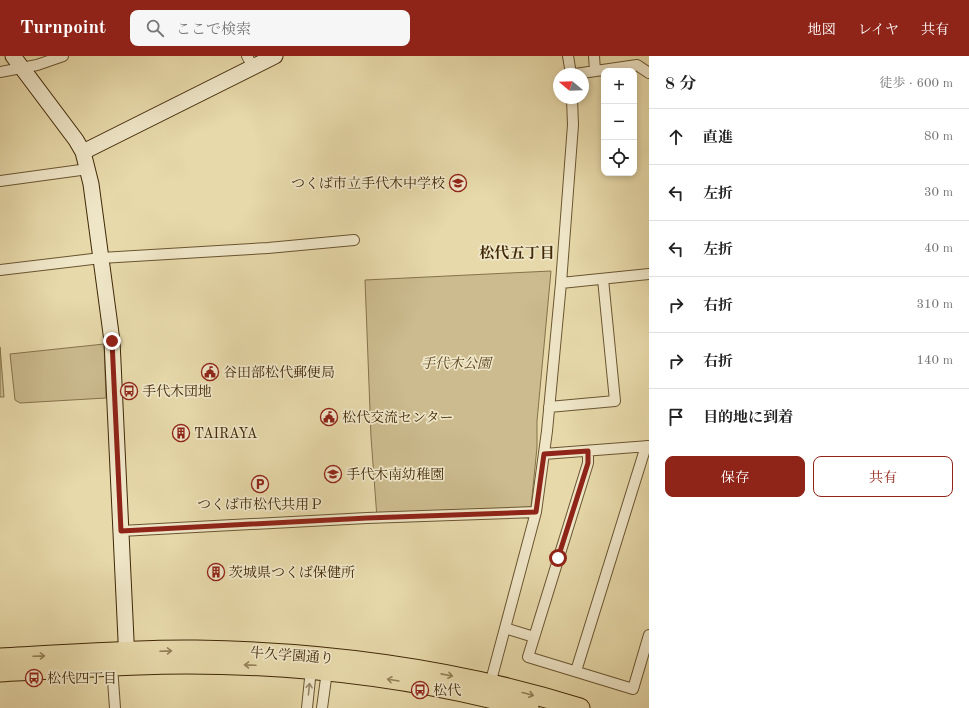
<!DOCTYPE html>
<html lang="ja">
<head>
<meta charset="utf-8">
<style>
	body { margin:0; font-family:"Old Standard TT","Noto Serif JP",serif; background:#f6f6f6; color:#222 }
	.controls { position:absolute; right:12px; top:12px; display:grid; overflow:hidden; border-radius:8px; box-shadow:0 2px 6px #0003 }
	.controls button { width:36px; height:36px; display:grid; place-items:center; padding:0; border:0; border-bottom:1px solid #e0e0e0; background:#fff; color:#222; font:20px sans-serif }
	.compass { position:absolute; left:553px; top:12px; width:36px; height:36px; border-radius:50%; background:#fff; box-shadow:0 2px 6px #0003; rotate:289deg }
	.stop { position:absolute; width:12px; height:12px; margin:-9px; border:3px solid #8f2418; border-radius:50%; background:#fff }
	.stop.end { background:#8f2418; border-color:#fff; box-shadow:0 1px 4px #0008 }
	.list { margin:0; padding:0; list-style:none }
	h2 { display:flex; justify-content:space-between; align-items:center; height:52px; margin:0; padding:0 16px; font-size:17px }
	h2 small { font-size:13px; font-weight:400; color:#767676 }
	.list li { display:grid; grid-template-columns:26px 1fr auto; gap:12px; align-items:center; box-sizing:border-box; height:56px; padding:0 16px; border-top:1px solid #e0e0e0 }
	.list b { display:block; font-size:15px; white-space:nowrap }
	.list em { font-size:13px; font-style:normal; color:#767676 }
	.actions { display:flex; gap:8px; padding:12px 16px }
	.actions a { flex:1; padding:9px 0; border:1px solid #8f2418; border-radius:8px; text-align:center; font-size:14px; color:#8f2418 }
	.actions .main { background:#8f2418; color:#fff }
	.icon { flex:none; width:22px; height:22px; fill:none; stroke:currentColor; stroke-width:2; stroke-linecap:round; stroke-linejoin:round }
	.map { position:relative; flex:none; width:649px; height:652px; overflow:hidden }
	header { display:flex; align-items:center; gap:24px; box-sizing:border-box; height:56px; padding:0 20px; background:#8f2418; color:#fff }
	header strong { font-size:19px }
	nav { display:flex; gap:22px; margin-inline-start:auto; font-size:14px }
	.search { width:280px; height:36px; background:#f6f6f6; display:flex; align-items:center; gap:10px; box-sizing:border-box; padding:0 14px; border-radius:8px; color:#767676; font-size:15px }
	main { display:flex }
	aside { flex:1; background:#fff }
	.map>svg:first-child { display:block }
	.green { fill:#cbbb8e; stroke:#86724a }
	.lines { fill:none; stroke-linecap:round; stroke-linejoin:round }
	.street-casing { stroke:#6a5530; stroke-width:12 }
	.secondary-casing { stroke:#412907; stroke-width:17 }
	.highway-casing { stroke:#412907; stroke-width:21 }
	.street { stroke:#efe6c8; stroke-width:10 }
	.secondary { stroke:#efe6c8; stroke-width:15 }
	.highway { stroke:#e7d9aa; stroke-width:19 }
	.oneway { stroke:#948158 }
	.oneway2 { stroke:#988868 }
	.route { stroke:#8f2418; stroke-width:5 }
	.labels { text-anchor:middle; stroke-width:3.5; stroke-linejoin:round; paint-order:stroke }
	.poi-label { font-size:14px; fill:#412907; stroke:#efe6c8; text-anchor:start }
	.park-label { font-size:14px; font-style:italic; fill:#5d4622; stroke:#efe6c8 }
	.street-label { font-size:14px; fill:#412907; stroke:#efe6c8 }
	.neighbourhood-label { font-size:15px; font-weight:bold; fill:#412907; stroke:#efe6c8 }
</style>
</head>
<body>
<header>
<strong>Turnpoint</strong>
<div class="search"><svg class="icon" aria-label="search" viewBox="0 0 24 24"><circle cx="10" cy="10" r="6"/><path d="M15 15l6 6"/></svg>ここで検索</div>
<nav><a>地図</a><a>レイヤ</a><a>共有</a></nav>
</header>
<main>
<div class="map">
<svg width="649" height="652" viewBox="0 0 649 652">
	<rect width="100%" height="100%" fill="#e7d9aa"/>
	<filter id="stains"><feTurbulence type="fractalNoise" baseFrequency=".005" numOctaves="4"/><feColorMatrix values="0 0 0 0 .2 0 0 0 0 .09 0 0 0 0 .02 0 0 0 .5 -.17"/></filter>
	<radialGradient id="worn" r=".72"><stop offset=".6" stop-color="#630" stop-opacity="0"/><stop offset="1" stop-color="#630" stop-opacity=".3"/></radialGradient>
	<path class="green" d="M 551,215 L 537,365 L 537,391 L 531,451 L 377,462 L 371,381 L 365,224 Z
		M 104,288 L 106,342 L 20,347 L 15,344 L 10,298 Z
		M 0,291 L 4,341 L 0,341 Z"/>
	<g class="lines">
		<g class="street-casing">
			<path id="street" d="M 247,0 L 253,11
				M 568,0 L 571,18
				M 594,0 L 595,15
				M 0,16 L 37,9 L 63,0
				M 575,18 L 637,9 L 649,17
				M 0,125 L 88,113
				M 0,214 L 101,202 L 268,192 L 354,184
				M 561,227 L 649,218
				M 549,351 L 615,345 L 603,223
				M 588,395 L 588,407 L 528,601 L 633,633 L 649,579
				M 544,398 L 649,390
				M 121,475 L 367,462 L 536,456
				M 505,572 L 534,581
				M 112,610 L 115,652
				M 576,615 L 646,390
				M 489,632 L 536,456 L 547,375 L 561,227 L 573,69 L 572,42
				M 307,652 L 311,613
				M 322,652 L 327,615"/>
		</g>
		<g class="secondary-casing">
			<path id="secondary" d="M 13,0 L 76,84 L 83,96 L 91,128 L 112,285 L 127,605
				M 83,96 L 275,0"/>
		</g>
		<g class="highway-casing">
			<path id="highway" d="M 0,602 C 65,599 131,593 196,594 C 325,596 456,613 580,652
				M 0,616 C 62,613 125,608 187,608 C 303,608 417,622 529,652"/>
		</g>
		<use href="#street" class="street"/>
		<use href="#secondary" class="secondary"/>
		<use href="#highway" class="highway"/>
	</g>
	<defs><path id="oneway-shaft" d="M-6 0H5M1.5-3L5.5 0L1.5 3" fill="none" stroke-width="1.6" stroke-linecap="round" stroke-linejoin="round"/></defs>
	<g class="oneway">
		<use href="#oneway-shaft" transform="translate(166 595) rotate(-2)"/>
		<use href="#oneway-shaft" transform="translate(39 600) rotate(-2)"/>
		<use href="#oneway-shaft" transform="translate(250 609) rotate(-178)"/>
		<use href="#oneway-shaft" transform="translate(447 619) rotate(11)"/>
		<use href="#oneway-shaft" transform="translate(393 624) rotate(-171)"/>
		<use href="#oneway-shaft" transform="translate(528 638) rotate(15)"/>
	</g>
	<use class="oneway2" href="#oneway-shaft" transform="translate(309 633) rotate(-84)"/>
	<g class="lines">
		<path class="route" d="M 112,285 L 121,475 L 367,462 L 536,456 L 544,398 L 588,395 L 588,407 L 558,502"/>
	</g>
	<defs>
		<g id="school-ring" transform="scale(0.9)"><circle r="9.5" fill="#efe6c8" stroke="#8f2418" stroke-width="1.5"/><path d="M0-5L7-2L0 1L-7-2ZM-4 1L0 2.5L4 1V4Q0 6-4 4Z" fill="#8f2418"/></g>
		<g id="civic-ring" transform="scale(0.9)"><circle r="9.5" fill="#efe6c8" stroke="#8f2418" stroke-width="1.5"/><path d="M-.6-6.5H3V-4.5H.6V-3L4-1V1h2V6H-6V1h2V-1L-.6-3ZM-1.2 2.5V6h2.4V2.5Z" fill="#8f2418"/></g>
		<g id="bus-ring" transform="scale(0.9)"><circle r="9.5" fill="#efe6c8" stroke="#8f2418" stroke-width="1.5"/><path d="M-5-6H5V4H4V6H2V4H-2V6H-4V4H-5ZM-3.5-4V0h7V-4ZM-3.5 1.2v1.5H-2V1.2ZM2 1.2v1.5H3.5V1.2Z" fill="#8f2418"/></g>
		<g id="building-ring" transform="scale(0.9)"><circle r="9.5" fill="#efe6c8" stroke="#8f2418" stroke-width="1.5"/><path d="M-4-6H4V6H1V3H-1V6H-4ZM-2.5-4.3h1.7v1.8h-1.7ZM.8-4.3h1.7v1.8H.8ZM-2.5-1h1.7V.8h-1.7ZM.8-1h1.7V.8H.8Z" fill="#8f2418"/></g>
		<g id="parking-ring" transform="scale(0.9)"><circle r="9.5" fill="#efe6c8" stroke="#8f2418" stroke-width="1.5"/><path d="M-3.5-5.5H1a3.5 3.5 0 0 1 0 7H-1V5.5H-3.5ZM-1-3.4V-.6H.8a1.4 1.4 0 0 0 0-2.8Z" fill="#8f2418"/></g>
	</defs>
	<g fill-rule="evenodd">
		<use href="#school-ring" x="458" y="127"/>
		<use href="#civic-ring" x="210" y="316"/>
		<use href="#bus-ring" x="129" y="335"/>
		<use href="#civic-ring" x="329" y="361"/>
		<use href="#building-ring" x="181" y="377"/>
		<use href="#school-ring" x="333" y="418"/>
		<use href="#parking-ring" x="260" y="428"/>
		<use href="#building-ring" x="216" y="516"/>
		<use href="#bus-ring" x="34" y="622"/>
		<use href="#bus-ring" x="420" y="634"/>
	</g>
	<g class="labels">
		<g class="poi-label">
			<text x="445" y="132" text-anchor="end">つくば市立手代木中学校</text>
			<text x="223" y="321">谷田部松代郵便局</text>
			<text x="142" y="340">手代木団地</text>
			<text x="342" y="366">松代交流センター</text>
			<text x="194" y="382">TAIRAYA</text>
			<text x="346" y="423">手代木南幼稚園</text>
			<text x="260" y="453" text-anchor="middle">つくば市松代共用Ｐ</text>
			<text x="229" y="521">茨城県つくば保健所</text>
			<text x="47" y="627">松代四丁目</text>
			<text x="433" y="639">松代</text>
		</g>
		<g class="park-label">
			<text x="456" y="312">手代木公園</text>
		</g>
		<g class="street-label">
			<text transform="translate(292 599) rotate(4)" y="5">牛久学園通り</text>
		</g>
		<g class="neighbourhood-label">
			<text x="517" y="202">松代五丁目</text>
		</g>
	</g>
	<rect width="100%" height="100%" filter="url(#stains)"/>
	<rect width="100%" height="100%" fill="url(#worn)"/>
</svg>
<div class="controls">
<button>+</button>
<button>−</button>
<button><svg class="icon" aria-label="locate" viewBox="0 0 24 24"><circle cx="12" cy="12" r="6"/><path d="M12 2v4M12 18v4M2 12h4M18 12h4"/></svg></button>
</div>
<svg class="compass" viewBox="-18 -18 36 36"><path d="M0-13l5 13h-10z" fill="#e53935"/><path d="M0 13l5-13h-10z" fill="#767676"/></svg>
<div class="stop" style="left:558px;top:502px"></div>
<div class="stop end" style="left:112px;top:285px"></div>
</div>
<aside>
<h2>8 分<small>徒歩 · 600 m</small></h2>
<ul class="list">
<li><svg class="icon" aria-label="ahead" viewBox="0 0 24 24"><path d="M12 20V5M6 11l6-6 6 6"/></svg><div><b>直進</b></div><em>80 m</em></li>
<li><svg class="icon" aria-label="left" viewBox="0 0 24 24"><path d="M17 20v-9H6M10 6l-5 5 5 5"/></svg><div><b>左折</b></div><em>30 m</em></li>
<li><svg class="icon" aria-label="left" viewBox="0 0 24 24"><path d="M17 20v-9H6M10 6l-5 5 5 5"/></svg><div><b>左折</b></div><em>40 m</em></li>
<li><svg class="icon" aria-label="right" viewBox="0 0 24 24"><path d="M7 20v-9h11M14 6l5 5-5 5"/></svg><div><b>右折</b></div><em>310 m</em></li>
<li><svg class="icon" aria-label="right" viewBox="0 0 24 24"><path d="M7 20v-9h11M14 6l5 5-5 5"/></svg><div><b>右折</b></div><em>140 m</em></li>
<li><svg class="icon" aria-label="arrive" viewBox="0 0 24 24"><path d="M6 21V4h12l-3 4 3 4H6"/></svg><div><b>目的地に到着</b></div></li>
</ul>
<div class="actions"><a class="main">保存</a><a>共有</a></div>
</aside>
</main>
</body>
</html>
